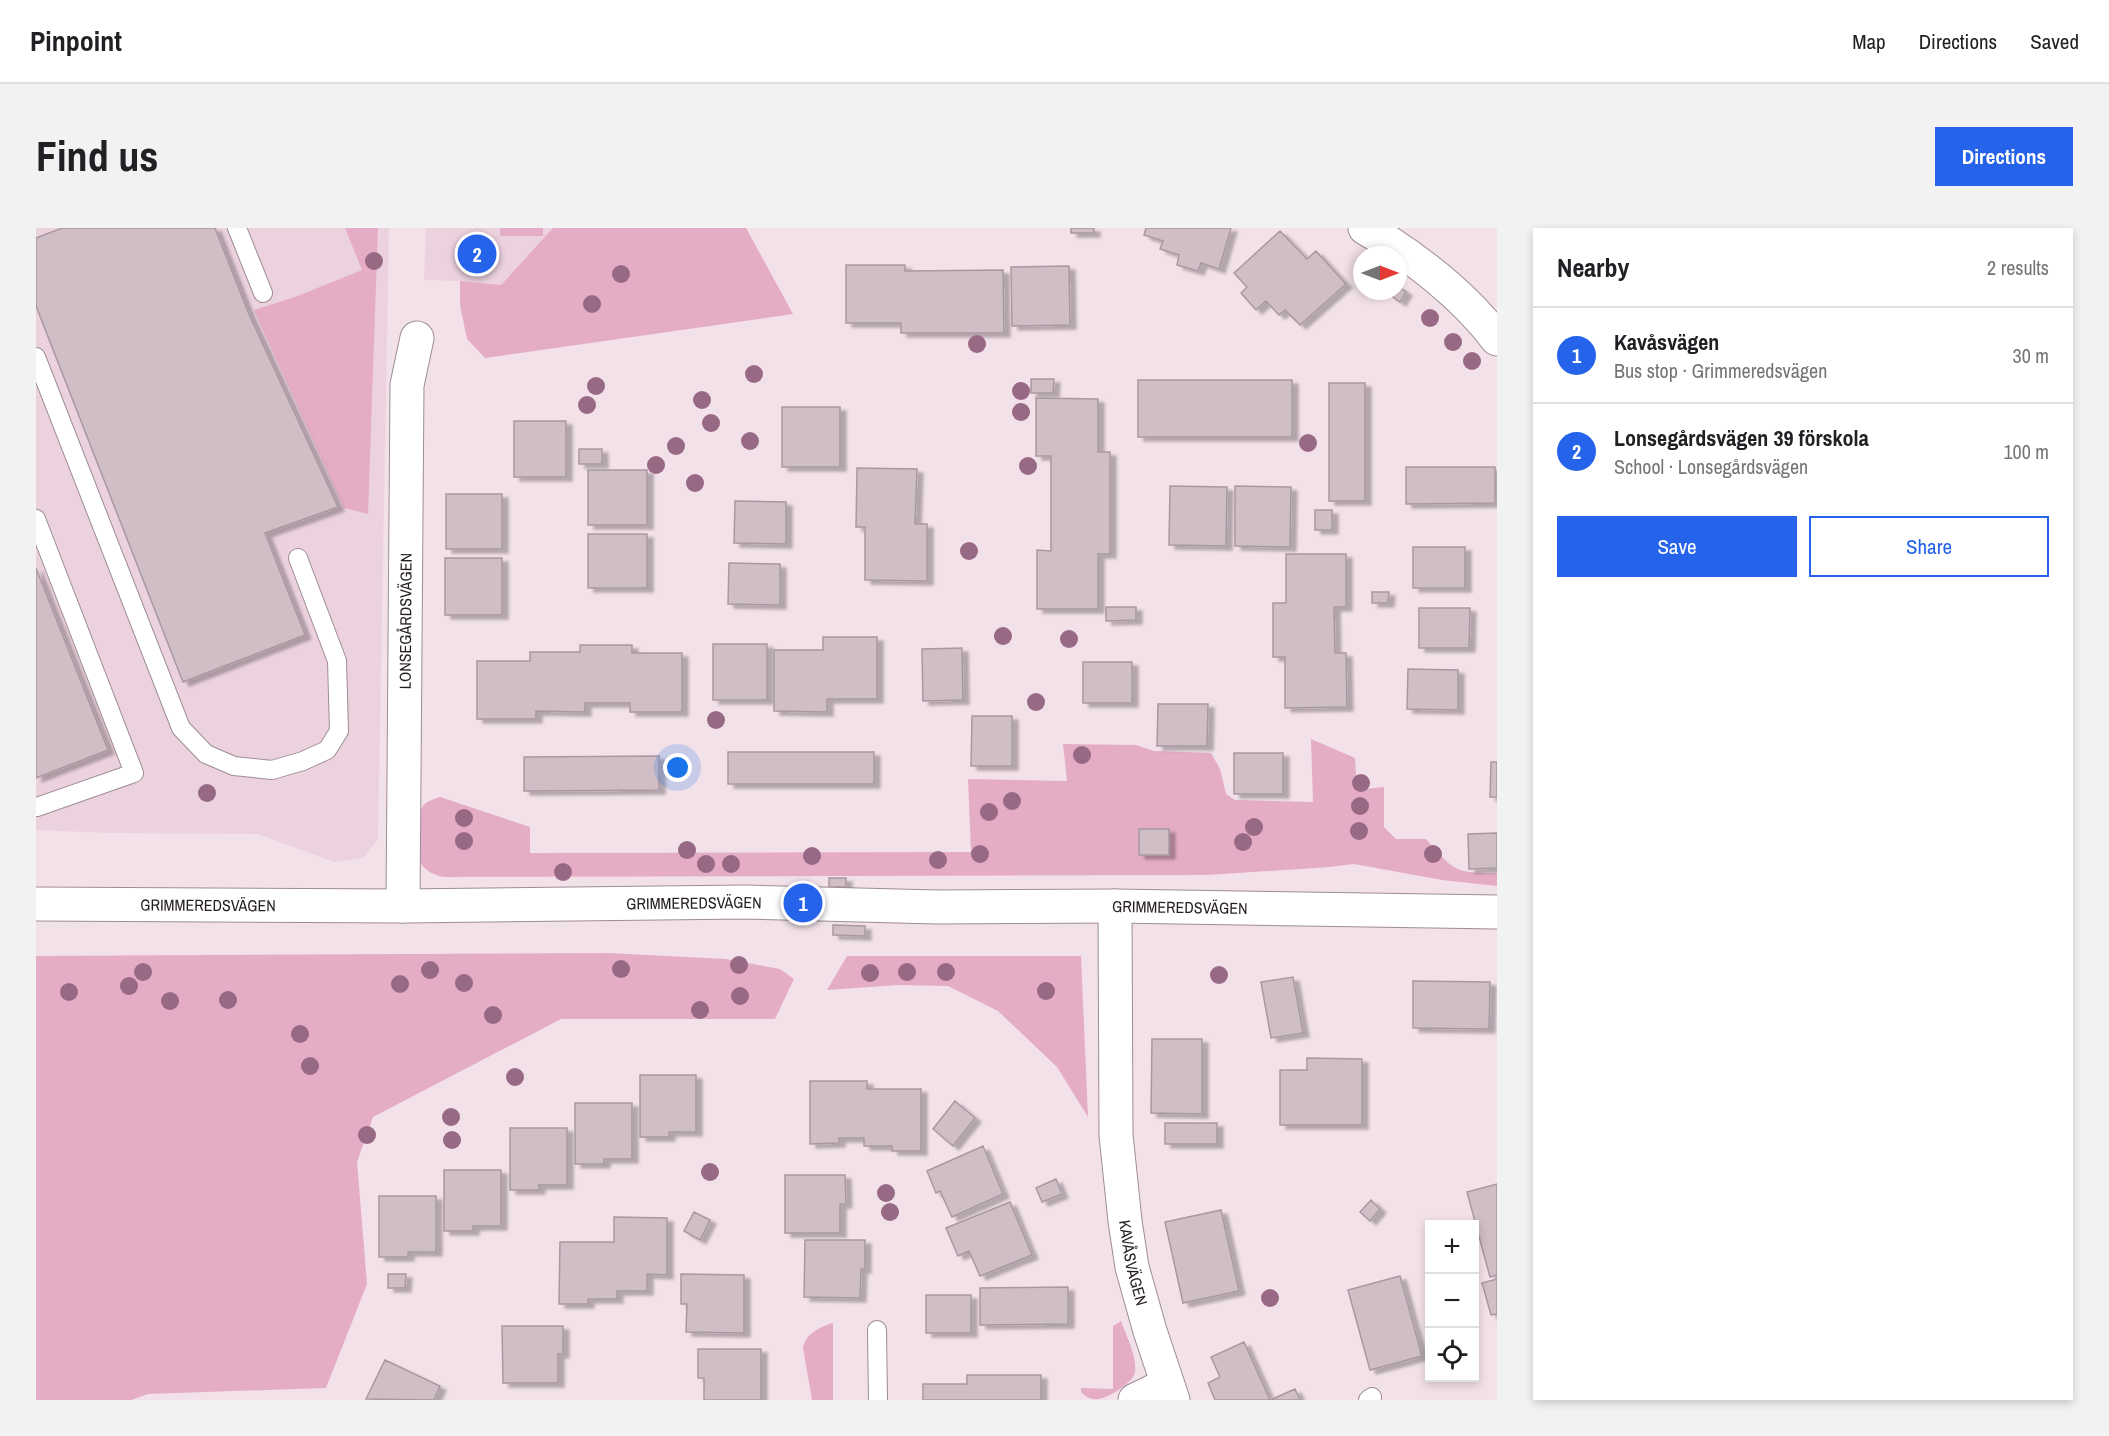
<!DOCTYPE html>
<html lang="en">
<head>
<meta charset="utf-8">
<style>
	body { margin:0; font-family:"Archivo Narrow",sans-serif; background:#f2f2f2; color:#202124 }
	.controls { position:absolute; right:18px; bottom:18px; display:grid; overflow:hidden; border-radius:0px; box-shadow:0 3px 9px #0003 }
	.controls button { width:54px; height:54px; display:grid; place-items:center; padding:0; border:0; border-bottom:2px solid #e0e0e0; background:#fff; color:#202124; font:30px sans-serif }
	.compass { position:absolute; left:1317px; top:18px; width:54px; height:54px; border-radius:50%; background:#fff; box-shadow:0 3px 9px #0003; rotate:90deg }
	.you { position:absolute; left:642px; top:540px; width:21px; height:21px; margin:-15px; border:4px solid #fff; border-radius:50%; background:#1a73e8; box-shadow:0 0 0 9px #1a73e833 }
	.badge { display:grid; place-items:center; width:39px; height:39px; border-radius:50%; background:#2563eb; color:#fff; font-size:20px; font-weight:700 }
	.pin { position:absolute; translate:-50% -50%; border:3px solid #fff; box-shadow:0 2px 6px #0006 }
	.list { margin:0; padding:0; list-style:none }
	h2 { display:flex; justify-content:space-between; align-items:center; height:78px; margin:0; padding:0 24px; font-size:26px }
	h2 small { font-size:20px; font-weight:400; color:#757577 }
	.list li { display:grid; grid-template-columns:39px 1fr auto; gap:18px; align-items:center; box-sizing:border-box; height:96px; padding:0 24px; border-top:2px solid #e0e0e0 }
	.list b { display:block; font-size:22px; white-space:nowrap }
	.list p { margin:0; font-size:20px; white-space:nowrap; color:#757577 }
	.list em { font-size:20px; font-style:normal; color:#757577 }
	.actions { display:flex; gap:12px; padding:18px 24px }
	.actions a { flex:1; padding:14px 0; border:2px solid #2563eb; border-radius:0px; text-align:center; font-size:21px; color:#2563eb }
	.actions .main { background:#2563eb; color:#fff }
	.icon { flex:none; width:33px; height:33px; fill:none; stroke:currentColor; stroke-width:2; stroke-linecap:round; stroke-linejoin:round }
	.map { position:relative; flex:none; width:1461px; height:1172px; overflow:hidden; border-radius:0px }
	header { display:flex; align-items:center; gap:36px; box-sizing:border-box; height:84px; padding:0 30px; background:#fff; border-bottom:2px solid #e0e0e0 }
	header strong { font-size:28px }
	nav { display:flex; gap:33px; margin-inline-start:auto; font-size:21px }
	.intro { display:flex; align-items:center; justify-content:space-between; box-sizing:border-box; height:144px; padding:0 36px }
	h1 { margin:0; font-size:42px }
	.button { padding:15px 27px; border-radius:0px; background:#2563eb; color:#fff; font-size:21px; font-weight:700 }
	main { display:flex; gap:36px; padding:0 36px }
	aside { flex:1; background:#fff; border-radius:0px; box-shadow:0 3px 9px #0003 }
	.map>svg:first-child { display:block }
	.built { fill:#ecd2de }
	.green { fill:#e5acc6 }
	.building { fill:#cfbec6; stroke:#a998a0; stroke-width:1.5; filter:url(#shadow) }
	.lines { fill:none; stroke-linecap:round; stroke-linejoin:round }
	.lane-casing { stroke:#9d8d94; stroke-width:20 }
	.street-casing { stroke:#9d8d94; stroke-width:35 }
	.secondary-casing { stroke:#9d8d94; stroke-width:35 }
	.lane { stroke:#fff; stroke-width:18 }
	.street { stroke:#fff; stroke-width:33 }
	.secondary { stroke:#fff; stroke-width:33 }
	.tree { fill:#986984 }
	.labels { text-anchor:middle; stroke-width:6; stroke-linejoin:round; paint-order:stroke }
	.street-label { font-size:16px; fill:#261f22; stroke:#fff }
</style>
</head>
<body>
<header>
<strong>Pinpoint</strong>
<nav><a>Map</a><a>Directions</a><a>Saved</a></nav>
</header>
<div class="intro"><h1>Find us</h1><a class="button">Directions</a></div>
<main>
<div class="map">
<svg width="1461" height="1172" viewBox="0 0 1461 1172">
	<defs>
		<filter id="shadow"><feDropShadow dx="6" dy="4" stdDeviation="1.5" flood-color="#0004"/></filter>
	</defs>
	<rect width="100%" height="100%" fill="#f3e1e9"/>
	<path class="built" d="M 0,0 L 353,0 L 342,611 L 327,630 L 298,634 L 222,606 L 73,605 L 0,602 Z
		M 390,0 L 517,0 L 465,57 L 424,53 L 388,52 Z"/>
	<path class="green" d="M 309,0 L 342,0 L 332,286 L 308,280 L 218,82 L 259,69 L 326,42 Z
		M 464,0 L 507,0 L 507,8 L 464,8 Z
		M 517,0 L 710,0 L 757,86 L 449,130 L 431,111 L 424,77 L 424,53 L 465,57 Z
		M 1275,511 L 1319,530 L 1321,562 L 1348,559 L 1348,599 L 1360,611 L 1390,611 C 1418,643 1418,645 1461,645 L 1461,658 L 1406,652 L 1318,636 L 1294,639 L 1171,647 L 407,649 C 398,647 389,643 384,634 C 379,625 381,586 387,578 C 391,573 398,571 404,569 L 494,599 L 494,625 L 935,624 L 932,551 L 1031,553 L 1027,516 L 1100,517 L 1118,523 L 1175,525 L 1184,541 L 1190,566 L 1199,572 L 1277,574 Z
		M 571,725 L 690,731 L 744,741 L 758,751 L 739,791 L 525,791 L 337,889 L 321,934 L 331,1056 L 290,1160 L 112,1166 L 95,1172 L 0,1172 L 0,728 Z
		M 811,728 L 1045,728 L 1052,889 L 1021,839 L 962,783 L 912,758 L 862,757 L 791,762 Z
		M 1085,1093 C 1090,1107 1101,1128 1099,1144 C 1098,1154 1073,1170 1062,1171 C 1055,1172 1050,1169 1045,1164 L 1045,1160 L 1077,1161 L 1077,1098 Z
		M 797,1095 L 797,1172 L 776,1172 L 767,1120 C 770,1105 784,1099 797,1095 Z"/>
	<path class="building" d="M 26,0 L 179,0 L 212,84 L 302,279 L 229,305 L 269,407 L 147,454 L 0,78 L 0,10 Z
		M 1035,0 L 1058,0 L 1058,5 L 1035,5 Z
		M 1110,0 L 1195,0 L 1183,41 L 1165,35 L 1162,43 L 1141,37 L 1143,27 L 1124,21 L 1127,13 L 1108,7 Z
		M 1244,3 L 1271,31 L 1280,23 L 1310,56 L 1264,97 L 1249,82 L 1243,87 L 1230,73 L 1220,82 L 1205,65 L 1211,59 L 1198,45 Z
		M 810,37 L 869,37 L 869,43 L 967,42 L 968,105 L 865,105 L 865,95 L 810,95 Z
		M 1033,38 L 1034,97 L 976,98 L 975,39 Z
		M 1362,58 L 1370,64 L 1364,74 L 1354,67 L 1356,63 L 1362,63 Z
		M 995,151 L 1018,151 L 1017,165 L 995,165 Z
		M 1102,152 L 1256,152 L 1256,209 L 1102,209 Z
		M 1293,155 L 1329,155 L 1329,273 L 1293,273 Z
		M 1000,170 L 1062,171 L 1062,224 L 1074,224 L 1074,326 L 1062,326 L 1062,381 L 1001,381 L 1001,322 L 1015,323 L 1015,228 L 1000,228 Z
		M 746,179 L 804,179 L 804,239 L 746,239 Z
		M 478,193 L 530,193 L 530,249 L 478,249 Z
		M 543,221 L 566,221 L 566,236 L 543,236 Z
		M 1370,239 L 1459,239 L 1459,275 L 1370,276 Z
		M 821,240 L 881,241 L 879,296 L 891,296 L 891,353 L 829,352 L 829,299 L 820,299 Z
		M 552,242 L 611,242 L 611,297 L 552,297 Z
		M 1134,258 L 1191,259 L 1190,318 L 1133,317 Z
		M 1199,258 L 1255,259 L 1254,319 L 1199,318 Z
		M 410,266 L 466,266 L 466,321 L 410,321 Z
		M 699,273 L 750,274 L 750,316 L 698,315 Z
		M 1279,282 L 1296,282 L 1296,302 L 1279,302 Z
		M 552,306 L 611,306 L 611,360 L 552,360 Z
		M 1377,319 L 1429,319 L 1429,360 L 1377,360 Z
		M 1250,326 L 1310,326 L 1310,379 L 1298,379 L 1299,425 L 1310,425 L 1311,479 L 1249,480 L 1249,429 L 1237,429 L 1237,375 L 1250,375 Z
		M 409,330 L 466,330 L 466,387 L 409,387 Z
		M 693,335 L 744,336 L 744,377 L 692,376 Z
		M 0,340 L 72,522 L 0,550 Z
		M 1336,364 L 1353,364 L 1352,375 L 1336,375 Z
		M 1070,379 L 1100,379 L 1100,392 L 1070,393 Z
		M 1383,380 L 1434,380 L 1433,420 L 1383,420 Z
		M 787,409 L 841,409 L 841,471 L 791,471 L 791,484 L 738,483 L 738,422 L 787,422 Z
		M 677,416 L 731,416 L 731,472 L 677,472 Z
		M 544,417 L 596,417 L 596,425 L 646,425 L 646,484 L 594,484 L 594,475 L 549,475 L 549,484 L 500,483 L 500,491 L 441,491 L 441,433 L 494,433 L 494,424 L 544,424 Z
		M 926,420 L 927,472 L 887,473 L 886,421 Z
		M 1047,434 L 1096,434 L 1096,475 L 1047,475 Z
		M 1372,441 L 1422,442 L 1422,482 L 1371,481 Z
		M 1122,476 L 1172,476 L 1171,518 L 1121,518 Z
		M 936,488 L 976,488 L 976,538 L 935,538 Z
		M 692,524 L 838,524 L 838,556 L 692,556 Z
		M 1198,525 L 1247,525 L 1247,566 L 1198,566 Z
		M 623,528 L 623,562 L 488,563 L 488,529 Z
		M 1455,534 L 1461,534 L 1461,569 L 1454,569 Z
		M 1103,601 L 1133,601 L 1133,627 L 1103,627 Z
		M 1461,605 L 1461,640 L 1433,641 L 1432,606 Z
		M 793,650 L 810,650 L 810,659 L 793,659 Z
		M 797,697 L 829,698 L 829,708 L 797,707 Z
		M 1257,749 L 1267,805 L 1235,810 L 1225,754 Z
		M 1377,753 L 1454,754 L 1453,801 L 1377,800 Z
		M 1116,811 L 1166,811 L 1166,886 L 1115,885 Z
		M 1271,830 L 1326,831 L 1326,897 L 1244,897 L 1244,842 L 1271,842 Z
		M 604,847 L 660,847 L 660,904 L 633,904 L 633,909 L 604,909 Z
		M 774,853 L 831,853 L 831,861 L 885,861 L 885,923 L 856,923 L 856,918 L 828,918 L 828,910 L 803,910 L 803,915 L 774,916 Z
		M 919,873 L 939,890 L 917,918 L 897,901 Z
		M 539,875 L 596,875 L 596,931 L 568,931 L 568,936 L 539,936 Z
		M 1129,895 L 1181,895 L 1181,916 L 1129,916 Z
		M 474,900 L 531,900 L 531,957 L 503,957 L 503,962 L 474,962 Z
		M 947,918 L 967,966 L 916,989 L 904,963 L 900,965 L 891,943 Z
		M 408,942 L 465,942 L 465,998 L 437,998 L 437,1003 L 408,1003 Z
		M 749,947 L 809,947 L 810,976 L 804,976 L 804,1005 L 749,1005 Z
		M 1020,951 L 1026,966 L 1006,974 L 1000,960 Z
		M 1461,956 L 1461,1047 L 1454,1049 L 1431,964 Z
		M 343,968 L 400,968 L 400,1024 L 372,1024 L 372,1029 L 343,1029 Z
		M 1335,972 L 1344,981 L 1334,993 L 1324,984 Z
		M 974,974 L 996,1027 L 944,1048 L 933,1023 L 922,1028 L 910,1000 Z
		M 1185,982 L 1203,1063 L 1147,1075 L 1129,994 Z
		M 658,984 L 674,992 L 664,1012 L 648,1003 Z
		M 578,989 L 631,990 L 631,1047 L 611,1046 L 611,1063 L 581,1063 L 581,1071 L 552,1071 L 552,1076 L 523,1076 L 524,1014 L 578,1014 Z
		M 769,1012 L 829,1012 L 829,1041 L 825,1041 L 824,1070 L 768,1069 Z
		M 352,1046 L 370,1046 L 369,1060 L 352,1060 Z
		M 645,1046 L 708,1047 L 708,1105 L 650,1104 L 651,1076 L 645,1076 Z
		M 1364,1048 L 1386,1128 L 1334,1142 L 1312,1062 Z
		M 1461,1051 L 1461,1086 L 1455,1087 L 1446,1055 Z
		M 1032,1059 L 1032,1096 L 944,1097 L 944,1060 Z
		M 890,1067 L 935,1067 L 935,1105 L 890,1105 Z
		M 466,1098 L 527,1098 L 527,1126 L 522,1126 L 522,1155 L 467,1155 Z
		M 1208,1114 L 1234,1172 L 1179,1172 L 1172,1155 L 1184,1149 L 1175,1129 Z
		M 662,1121 L 725,1121 L 725,1172 L 668,1172 L 668,1150 L 662,1150 Z
		M 349,1132 L 404,1158 L 398,1172 L 330,1171 Z
		M 931,1147 L 1005,1147 L 1005,1172 L 887,1172 L 887,1156 L 931,1156 Z
		M 1259,1161 L 1264,1172 L 1234,1172 Z"/>
	<g class="lines">
		<g class="lane-casing">
			<path id="lane" d="M 201,0 L 227,65
				M 0,129 L 145,500 L 170,526 L 198,538 L 236,542 L 267,533 L 291,522 L 303,503 L 301,433 L 262,330
				M 0,291 L 98,545 L 1,579
				M 841,1102 L 842,1172
				M 1332,1172 L 1336,1169"/>
		</g>
		<g class="street-casing">
			<g id="street">
				<path d="M 1329,0 C 1376,27 1428,67 1461,111"/>
				<path id="s1" d="M 367,678 L 371,157 L 381,110"/>
				<path id="s2" d="M 1079,678 L 1080,907 L 1089,993 L 1096,1039 L 1114,1103 L 1137,1172"/>
				<path d="M 1099,1172 L 1130,1157"/>
			</g>
		</g>
		<g class="secondary-casing">
			<g id="secondary">
				<path id="s3" d="M 0,676 L 367,678 L 709,674 L 901,679 L 1079,678 L 1461,684"/>
			</g>
		</g>
		<use href="#lane" class="lane"/>
		<use href="#street" class="street"/>
		<use href="#secondary" class="secondary"/>
	</g>
	<g class="tree">
		<circle cx="338" cy="33" r="9"/>
		<circle cx="585" cy="46" r="9"/>
		<circle cx="556" cy="76" r="9"/>
		<circle cx="1394" cy="90" r="9"/>
		<circle cx="1417" cy="114" r="9"/>
		<circle cx="941" cy="116" r="9"/>
		<circle cx="1436" cy="133" r="9"/>
		<circle cx="718" cy="146" r="9"/>
		<circle cx="560" cy="158" r="9"/>
		<circle cx="985" cy="163" r="9"/>
		<circle cx="666" cy="172" r="9"/>
		<circle cx="551" cy="177" r="9"/>
		<circle cx="985" cy="184" r="9"/>
		<circle cx="675" cy="195" r="9"/>
		<circle cx="714" cy="213" r="9"/>
		<circle cx="1272" cy="215" r="9"/>
		<circle cx="640" cy="218" r="9"/>
		<circle cx="620" cy="237" r="9"/>
		<circle cx="992" cy="238" r="9"/>
		<circle cx="659" cy="255" r="9"/>
		<circle cx="933" cy="323" r="9"/>
		<circle cx="967" cy="408" r="9"/>
		<circle cx="1033" cy="411" r="9"/>
		<circle cx="1000" cy="474" r="9"/>
		<circle cx="680" cy="492" r="9"/>
		<circle cx="1046" cy="527" r="9"/>
		<circle cx="1325" cy="555" r="9"/>
		<circle cx="171" cy="565" r="9"/>
		<circle cx="976" cy="573" r="9"/>
		<circle cx="1324" cy="578" r="9"/>
		<circle cx="953" cy="584" r="9"/>
		<circle cx="428" cy="590" r="9"/>
		<circle cx="1218" cy="599" r="9"/>
		<circle cx="1323" cy="603" r="9"/>
		<circle cx="428" cy="613" r="9"/>
		<circle cx="1207" cy="614" r="9"/>
		<circle cx="651" cy="622" r="9"/>
		<circle cx="944" cy="626" r="9"/>
		<circle cx="1397" cy="626" r="9"/>
		<circle cx="776" cy="628" r="9"/>
		<circle cx="902" cy="632" r="9"/>
		<circle cx="670" cy="636" r="9"/>
		<circle cx="695" cy="636" r="9"/>
		<circle cx="527" cy="644" r="9"/>
		<circle cx="703" cy="737" r="9"/>
		<circle cx="585" cy="741" r="9"/>
		<circle cx="394" cy="742" r="9"/>
		<circle cx="107" cy="744" r="9"/>
		<circle cx="871" cy="744" r="9"/>
		<circle cx="910" cy="744" r="9"/>
		<circle cx="834" cy="745" r="9"/>
		<circle cx="1183" cy="747" r="9"/>
		<circle cx="428" cy="755" r="9"/>
		<circle cx="364" cy="756" r="9"/>
		<circle cx="93" cy="758" r="9"/>
		<circle cx="1010" cy="763" r="9"/>
		<circle cx="33" cy="764" r="9"/>
		<circle cx="704" cy="768" r="9"/>
		<circle cx="192" cy="772" r="9"/>
		<circle cx="134" cy="773" r="9"/>
		<circle cx="664" cy="782" r="9"/>
		<circle cx="457" cy="787" r="9"/>
		<circle cx="264" cy="806" r="9"/>
		<circle cx="274" cy="838" r="9"/>
		<circle cx="479" cy="849" r="9"/>
		<circle cx="415" cy="889" r="9"/>
		<circle cx="331" cy="907" r="9"/>
		<circle cx="416" cy="912" r="9"/>
		<circle cx="674" cy="944" r="9"/>
		<circle cx="850" cy="965" r="9"/>
		<circle cx="854" cy="984" r="9"/>
		<circle cx="1234" cy="1070" r="9"/>
	</g>
	<g class="labels">
		<g class="street-label">
			<text dy="6" stroke="none"><textPath href="#s1" startOffset="285">LONSEGÅRDSVÄGEN</textPath></text>
			<text dy="6" stroke="none"><textPath href="#s3" startOffset="658">GRIMMEREDSVÄGEN</textPath></text>
			<text dy="6" stroke="none"><textPath href="#s3" startOffset="172">GRIMMEREDSVÄGEN</textPath></text>
			<text dy="6" stroke="none"><textPath href="#s3" startOffset="1144">GRIMMEREDSVÄGEN</textPath></text>
			<text dy="6" stroke="none"><textPath href="#s2" startOffset="358">KAVÅSVÄGEN</textPath></text>
		</g>
	</g>
</svg>
<div class="controls">
<button>+</button>
<button>−</button>
<button><svg class="icon" aria-label="locate" viewBox="0 0 24 24"><circle cx="12" cy="12" r="6"/><path d="M12 2v4M12 18v4M2 12h4M18 12h4"/></svg></button>
</div>
<svg class="compass" viewBox="-18 -18 36 36"><path d="M0-13l5 13h-10z" fill="#e53935"/><path d="M0 13l5-13h-10z" fill="#757577"/></svg>
<div class="you"></div>
<div class="pin badge" style="left:767px;top:675px">1</div>
<div class="pin badge" style="left:441px;top:26px">2</div>
</div>
<aside>
<h2>Nearby<small>2 results</small></h2>
<ul class="list">
<li><span class="badge">1</span><div><b>Kavåsvägen</b><p>Bus stop · Grimmeredsvägen</p></div><em>30 m</em></li>
<li><span class="badge">2</span><div><b>Lonsegårdsvägen 39 förskola</b><p>School · Lonsegårdsvägen</p></div><em>100 m</em></li>
</ul>
<div class="actions"><a class="main">Save</a><a>Share</a></div>
</aside>
</main>
</body>
</html>
